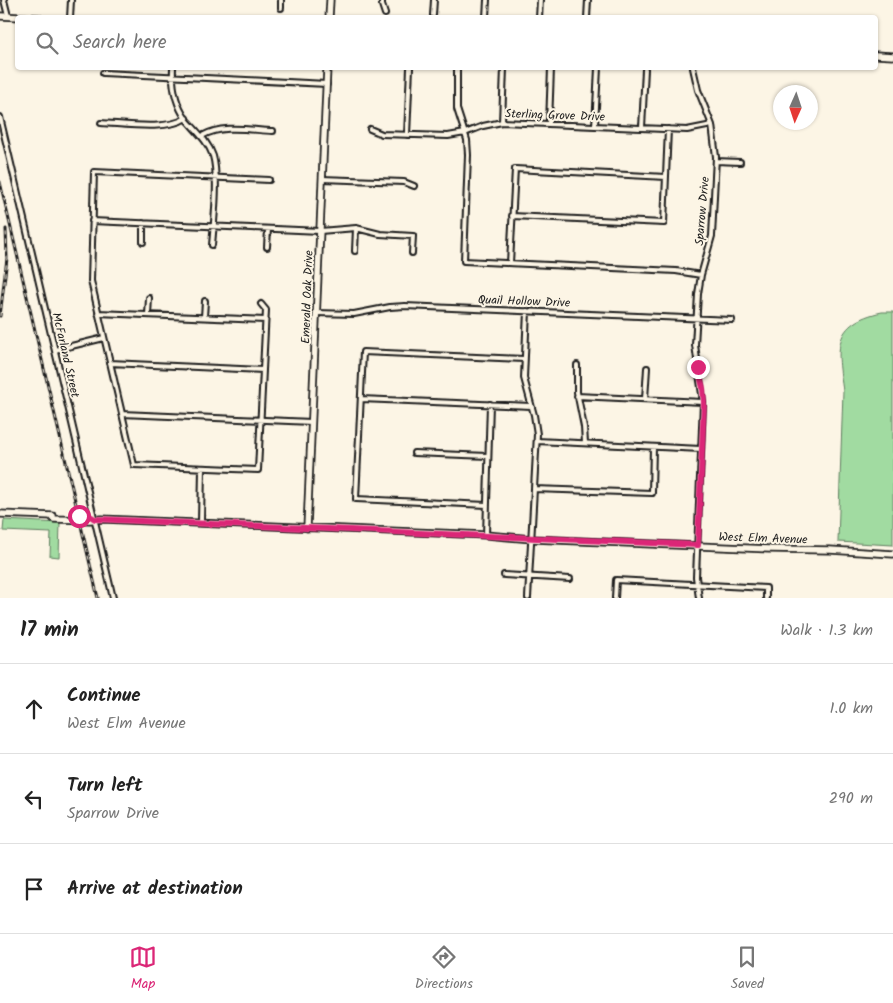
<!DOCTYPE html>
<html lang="en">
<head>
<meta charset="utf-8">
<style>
	body { margin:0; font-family:Kalam,sans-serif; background:#f2f2f2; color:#222 }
	.compass { position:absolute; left:773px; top:85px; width:45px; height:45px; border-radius:50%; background:#fff; box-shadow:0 1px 4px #0004; rotate:183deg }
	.stop { position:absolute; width:15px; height:15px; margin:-11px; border:4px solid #db2777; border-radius:50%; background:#fff }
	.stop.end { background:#db2777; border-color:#fff; box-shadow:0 1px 5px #0008 }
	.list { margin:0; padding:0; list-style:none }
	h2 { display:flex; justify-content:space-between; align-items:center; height:65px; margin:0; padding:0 20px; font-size:21px }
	h2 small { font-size:16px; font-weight:400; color:#767676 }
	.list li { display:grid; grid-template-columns:32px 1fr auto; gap:15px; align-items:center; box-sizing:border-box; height:90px; padding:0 20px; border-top:1px solid #e0e0e0 }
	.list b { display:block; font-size:19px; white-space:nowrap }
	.list p { margin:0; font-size:16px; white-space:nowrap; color:#767676 }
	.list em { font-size:16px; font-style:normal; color:#767676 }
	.icon { flex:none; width:28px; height:28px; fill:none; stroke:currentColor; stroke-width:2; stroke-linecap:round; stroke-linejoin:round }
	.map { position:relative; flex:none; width:893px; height:598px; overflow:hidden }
	.search { position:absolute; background:#fff; box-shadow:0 1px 4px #0004; left:15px; right:15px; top:15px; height:55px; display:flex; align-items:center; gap:12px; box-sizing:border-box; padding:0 18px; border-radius:5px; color:#767676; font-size:19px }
	.sheet { height:335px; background:#fff }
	nav { display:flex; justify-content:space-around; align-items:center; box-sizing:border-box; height:70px; border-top:1px solid #e0e0e0; background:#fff; font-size:14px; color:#767676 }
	nav a { display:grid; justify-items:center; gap:2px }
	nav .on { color:#db2777 }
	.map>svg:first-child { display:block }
	.green { fill:#a1dba1; stroke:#5e7c5e }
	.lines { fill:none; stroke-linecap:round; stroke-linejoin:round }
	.street-casing { stroke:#1c1c1c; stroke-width:8 }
	.secondary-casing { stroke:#1c1c1c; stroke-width:9 }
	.street { stroke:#fcf5e5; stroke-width:4 }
	.secondary { stroke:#fcf5e5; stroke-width:5.5 }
	.rail-casing { stroke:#1c1c1c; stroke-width:3 }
	.rail { stroke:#fcf5e5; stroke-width:1; stroke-dasharray:4; stroke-linecap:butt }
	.route { stroke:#db2777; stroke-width:6 }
	.labels { text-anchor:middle; stroke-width:4; stroke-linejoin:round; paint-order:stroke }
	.street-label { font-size:12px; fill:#1c1c1c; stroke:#fcf5e5 }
</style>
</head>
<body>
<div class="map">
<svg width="893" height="598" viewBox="0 0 893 598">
	<rect width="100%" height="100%" fill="#fcf5e5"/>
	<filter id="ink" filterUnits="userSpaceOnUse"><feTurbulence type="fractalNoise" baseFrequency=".02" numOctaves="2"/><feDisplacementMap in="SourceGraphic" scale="10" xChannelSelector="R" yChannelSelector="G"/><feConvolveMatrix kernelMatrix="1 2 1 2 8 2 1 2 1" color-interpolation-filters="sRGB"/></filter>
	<g filter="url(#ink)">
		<path class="green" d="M 882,312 L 893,312 L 893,545 L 838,542 L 843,391 C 837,349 831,323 882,312 Z
			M 4,520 L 60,523 L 59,557 L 50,556 L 51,533 L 3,531 Z"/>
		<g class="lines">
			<g class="street-casing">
				<path id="street" d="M 4,0 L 8,16
					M 382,0 L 382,5 L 385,14
					M 281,8 L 281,0
					M 433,15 L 434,0
					M 486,17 L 487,0
					M 70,18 L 71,0
					M 539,18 L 540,0
					M 587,18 L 588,0
					M 173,68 C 172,86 175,103 186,119 C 196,131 208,141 213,156 C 219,177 214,222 212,245
					M 457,68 L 457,109 L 467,140 L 468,155 L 464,261 L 676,271 L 701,275
					M 693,68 L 698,90 L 712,125 L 716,157 L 712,236 L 701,275 L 698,294 L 695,345 L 703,402 L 696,577 L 699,598
					M 103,73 L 327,84
					M 0,117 L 113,598
					M 502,122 L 504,68
					M 101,123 C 124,124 167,131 186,118
					M 549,124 L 551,68
					M 595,126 L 598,68
					M 642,128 L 645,69
					M 370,129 L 382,134 L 448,136 L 465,133 L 483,126 L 502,122 L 687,130 L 712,125
					M 407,135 L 410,68
					M 202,136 C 223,124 249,130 273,131
					M 716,161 L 740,162
					M 322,179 L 404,182 L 414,186
					M 512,216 L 664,223 L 668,129
					M 92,221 L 320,231 L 356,228 L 380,234 L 413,236 L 412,253
					M 143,242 L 143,223
					M 267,247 L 268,229
					M 355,251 L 356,228
					M 510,263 L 515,169 L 666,177
					M 261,304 L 266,310 L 258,470 L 134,465 L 91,281 L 94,172 L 269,180
					M 527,311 L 524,378 L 534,415 L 537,434 L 528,598
					M 98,313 L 265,320
					M 316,313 L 354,314 L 390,307 L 405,306 L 732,320
					M 148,315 L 149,298
					M 204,317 L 205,301
					M 55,350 L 104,338
					M 110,363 L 263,370
					M 577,365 L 577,392 L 584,427 L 585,443
					M 577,396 L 703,402
					M 361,399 L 531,406
					M 645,399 L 647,368
					M 122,414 L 312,422
					M 537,441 L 701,449
					M 414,453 L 488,456
					M 534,489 L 652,493 L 653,447
					M 487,505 L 356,499 L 363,352 L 524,359
					M 201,523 L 202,468
					M 486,535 L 490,404
					M 504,575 L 570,579
					M 615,598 L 616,580 L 766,588 L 766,598"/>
			</g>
			<g class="secondary-casing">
				<path id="secondary" d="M 0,16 L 39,18
					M 329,18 L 330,0
					M 876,55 L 893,56
					M 0,514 L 53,516
					M 50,516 L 54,519 L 90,520 L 102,519 L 486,535 L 532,539 L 770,549 L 830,550 L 893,554
					M 75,516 L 89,516 L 95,519
					M 307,528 L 327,68"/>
			</g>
			<use href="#street" class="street"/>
			<use href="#secondary" class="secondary"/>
			<g class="rail-casing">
				<path id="rail" d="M 0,182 L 98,598
					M 0,316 L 7,258 L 6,229"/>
			</g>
			<use href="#rail" class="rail"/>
		</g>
	</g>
	<g class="lines" filter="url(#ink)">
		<path class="route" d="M 79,516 L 90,516 L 95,519 L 698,545 L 704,402 L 703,388 L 698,367"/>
	</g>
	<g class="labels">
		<g class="street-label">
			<text transform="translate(555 115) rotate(2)" y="4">Sterling Grove Drive</text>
			<text transform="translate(702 211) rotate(-85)" y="4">Sparrow Drive</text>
			<text transform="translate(307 297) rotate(-88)" y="4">Emerald Oak Drive</text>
			<text transform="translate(524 301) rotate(2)" y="4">Quail Hollow Drive</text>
			<text transform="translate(66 355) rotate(77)" y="4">McFarland Street</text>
			<text transform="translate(763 538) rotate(2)" y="4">West Elm Avenue</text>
		</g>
	</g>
</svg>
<svg class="compass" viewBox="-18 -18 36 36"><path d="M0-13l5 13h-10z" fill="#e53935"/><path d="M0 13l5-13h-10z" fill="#767676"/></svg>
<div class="stop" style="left:79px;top:516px"></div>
<div class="stop end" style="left:698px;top:367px"></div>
<div class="search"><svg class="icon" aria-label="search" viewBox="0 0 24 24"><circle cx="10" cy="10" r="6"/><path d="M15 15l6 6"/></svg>Search here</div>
</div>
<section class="sheet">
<h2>17 min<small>Walk · 1.3 km</small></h2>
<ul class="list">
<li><svg class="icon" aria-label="ahead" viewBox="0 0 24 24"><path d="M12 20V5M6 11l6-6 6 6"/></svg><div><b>Continue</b><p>West Elm Avenue</p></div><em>1.0 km</em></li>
<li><svg class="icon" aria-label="left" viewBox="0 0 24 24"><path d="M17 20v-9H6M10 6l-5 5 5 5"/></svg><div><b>Turn left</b><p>Sparrow Drive</p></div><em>290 m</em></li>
<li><svg class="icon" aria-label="arrive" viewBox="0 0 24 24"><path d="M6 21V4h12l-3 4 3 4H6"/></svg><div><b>Arrive at destination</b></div></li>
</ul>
</section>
<nav>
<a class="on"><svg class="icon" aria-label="map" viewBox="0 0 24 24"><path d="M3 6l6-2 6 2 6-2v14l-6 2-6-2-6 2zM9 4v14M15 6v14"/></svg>Map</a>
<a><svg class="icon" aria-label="directions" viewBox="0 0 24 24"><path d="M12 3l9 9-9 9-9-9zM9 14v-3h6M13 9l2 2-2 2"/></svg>Directions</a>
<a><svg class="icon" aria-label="saved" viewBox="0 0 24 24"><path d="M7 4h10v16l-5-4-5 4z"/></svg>Saved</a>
</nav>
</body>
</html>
